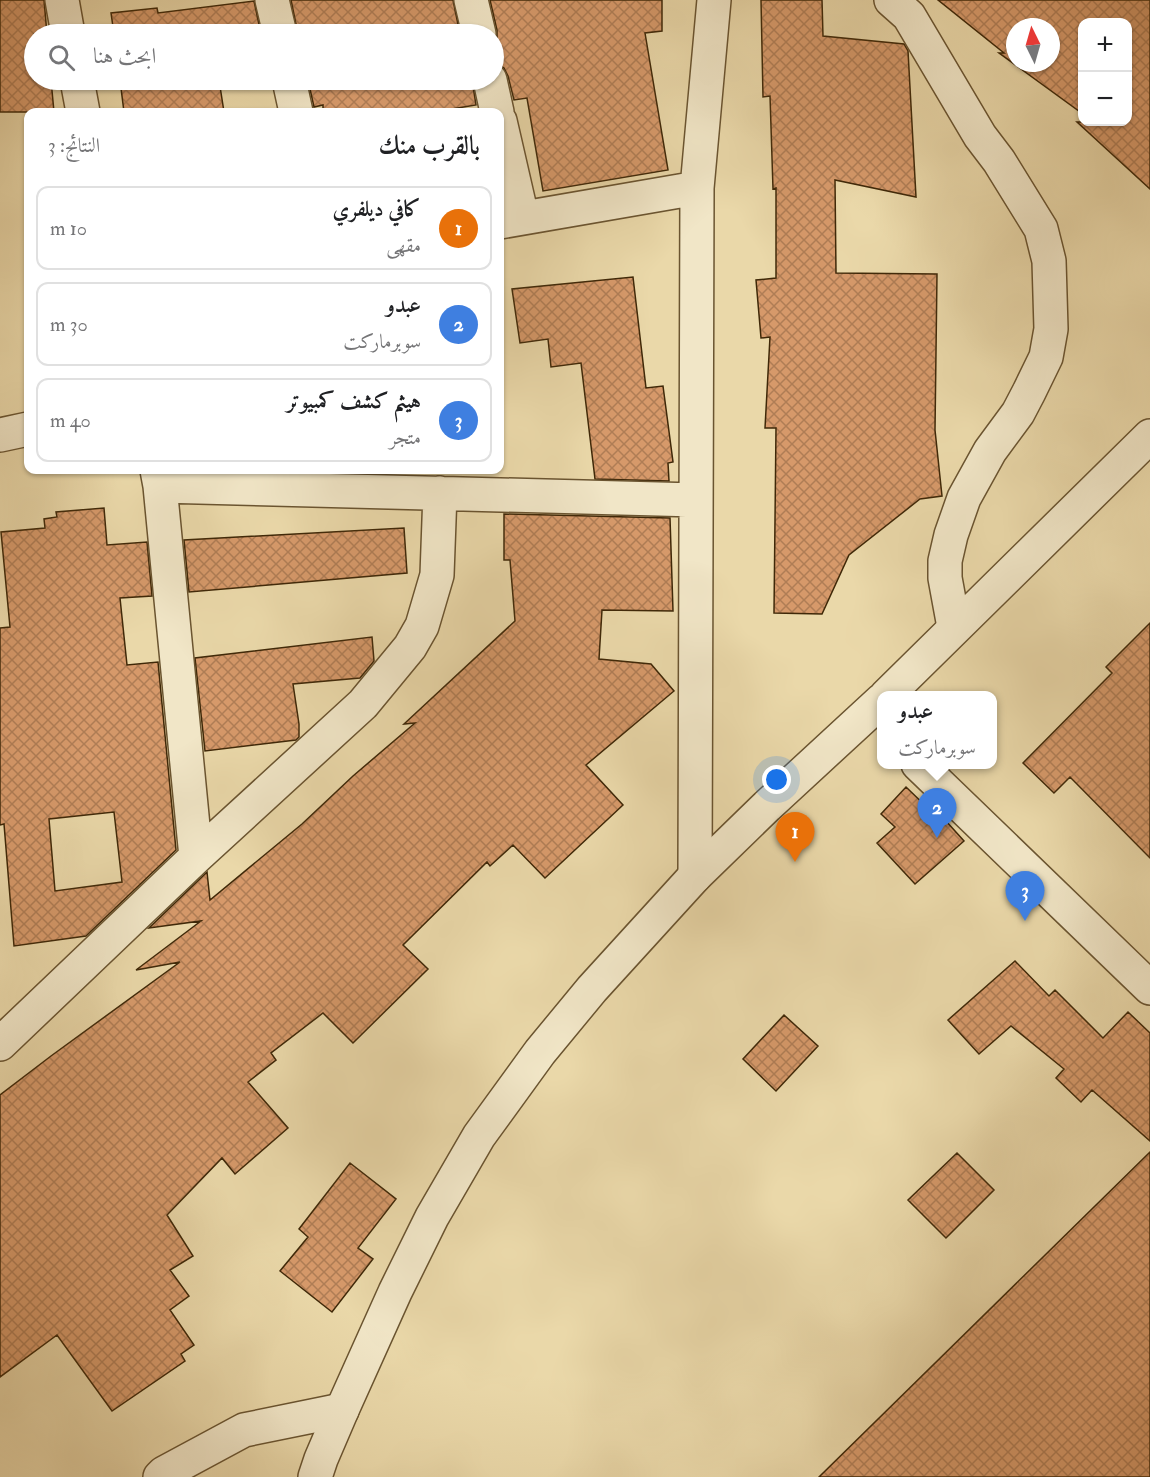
<!DOCTYPE html>
<html lang="ar">
<head>
<meta charset="utf-8">
<style>
	body { margin:0; font-family:"IM FELL Double Pica",Amiri,serif; background:#f6f6f6; color:#202124; direction:rtl }
	.controls { position:absolute; right:18px; top:18px; display:grid; overflow:hidden; border-radius:12px; box-shadow:0 2px 4px #0004 }
	.controls button { width:54px; height:54px; display:grid; place-items:center; padding:0; border:0; border-bottom:2px solid #e0e0e0; background:#fff; color:#202124; font:30px sans-serif }
	.compass { position:absolute; left:1006px; top:18px; width:54px; height:54px; border-radius:50%; background:#fff; box-shadow:0 2px 4px #0004; rotate:355deg }
	.you { position:absolute; left:777px; top:780px; width:21px; height:21px; margin:-15px; border:4px solid #fff; border-radius:50%; background:#1a73e8; box-shadow:0 0 0 9px #1a73e833 }
	.badge { display:grid; place-items:center; width:39px; height:39px; border-radius:50%; background:#8f2418; color:#fff; font-size:20px; font-weight:700 }
	.pin { position:absolute; translate:-50% -50px; filter:drop-shadow(0 2px 3px #0008) }
	.pin::after { content:''; position:absolute; top:32px; width:21px; height:18px; background:inherit; clip-path:polygon(0 0,100% 0,50% 100%) }
	.popup { position:absolute; left:877px; top:691px; width:120px; height:78px; box-sizing:border-box; display:grid; place-content:center; border-radius:12px; background:#fff; filter:drop-shadow(0 2px 4px #0005); font-size:20px; white-space:nowrap; color:#757577 }
	.popup b { font-size:22px; color:#202124 }
	.popup::after { content:''; position:absolute; left:50%; top:100%; margin-left:-12px; border:12px solid transparent; border-top-color:#fff }
	.list { margin:0; padding:0; list-style:none }
	h2 { display:flex; justify-content:space-between; align-items:center; height:78px; margin:0; padding:0 24px; font-size:26px }
	h2 small { font-size:20px; font-weight:400; color:#757577 }
	.list li { display:grid; grid-template-columns:39px 1fr auto; gap:18px; align-items:center; box-sizing:border-box; height:84px; margin:0 12px 12px; padding:0 12px; border:2px solid #e0e0e0; border-radius:12px }
	.list b { display:block; font-size:22px; white-space:nowrap }
	.list p { margin:0; font-size:20px; white-space:nowrap; color:#757577 }
	.list em { font-size:20px; font-style:normal; color:#757577 }
	.icon { flex:none; width:33px; height:33px; fill:none; stroke:currentColor; stroke-width:2; stroke-linecap:round; stroke-linejoin:round }
	.map { position:relative; flex:none; width:1150px; height:1477px; overflow:hidden; direction:ltr }
	.search { position:absolute; background:#fff; box-shadow:0 2px 4px #0004; left:24px; top:24px; width:480px; height:66px; display:flex; align-items:center; gap:15px; box-sizing:border-box; padding:0 21px; border-radius:33px; color:#757577; font-size:22px }
	.panel { position:absolute; background:#fff; box-shadow:0 2px 4px #0004; left:24px; top:108px; width:480px; height:366px; border-radius:12px; direction:rtl }
	.map>svg:first-child { display:block }
	.building { fill:url(#building-cross-hatch); stroke:#3f2808; stroke-width:1.5; fill-rule:evenodd }
	.lines { fill:none; stroke-linecap:round; stroke-linejoin:round }
	.minor-casing { stroke:#6a5430; stroke-width:36 }
	.tertiary-casing { stroke:#6a5430; stroke-width:36 }
	.minor { stroke:#f1e6c7; stroke-width:33 }
	.tertiary { stroke:#f1e6c7; stroke-width:33 }
</style>
</head>
<body>
<div class="map">
<svg width="1150" height="1477" viewBox="0 0 1150 1477">
	<defs>
		<pattern id="building-cross-hatch" width="8" height="8" patternUnits="userSpaceOnUse" patternTransform="scale(1.5)"><rect width="8" height="8" fill="#d6996a"/><path d="M0 0l8 8M0 8l8-8" fill="none" stroke="#af7d55"/></pattern>
	</defs>
	<rect width="100%" height="100%" fill="#ead8a9"/>
	<filter id="stains"><feTurbulence type="fractalNoise" baseFrequency=".00333" numOctaves="4"/><feColorMatrix values="0 0 0 0 .2 0 0 0 0 .09 0 0 0 0 .02 0 0 0 .5 -.17"/></filter>
	<radialGradient id="worn" r=".72"><stop offset=".6" stop-color="#630" stop-opacity="0"/><stop offset="1" stop-color="#630" stop-opacity=".3"/></radialGradient>
	<path class="building" d="M 0,0 L 44,0 L 47,34 L 34,34 L 34,80 L 51,80 L 54,112 L 0,112 Z
		M 291,0 L 453,0 L 460,34 L 298,34 Z
		M 490,0 L 662,0 L 662,31 L 645,33 L 668,170 L 543,191 L 527,98 L 514,100 L 508,76 L 504,68 L 494,62 L 494,45 L 497,39 L 497,30 Z
		M 761,0 L 822,0 L 823,36 L 904,44 L 908,51 L 916,197 L 835,180 L 836,273 L 937,274 L 935,430 L 942,496 L 920,499 L 849,555 L 822,614 L 774,613 L 776,428 L 765,428 L 770,337 L 761,338 L 756,280 L 776,278 L 776,188 L 773,189 L 770,96 L 763,97 Z
		M 938,0 L 1150,0 L 1150,189 L 1077,122 L 1128,122 L 1128,22 L 1083,22 L 1083,114 L 999,53 L 1004,53 ZM 1015,27 L 1051,27 L 1051,63 L 1015,63 Z
		M 254,1 L 261,34 L 114,34 L 111,13 L 157,8 L 158,13 Z
		M 120,80 L 219,80 L 224,112 L 124,112 Z
		M 308,80 L 472,80 L 476,105 L 446,110 L 446,112 L 323,112 L 323,105 L 314,107 Z
		M 633,277 L 646,388 L 663,386 L 673,462 L 668,463 L 669,481 L 595,479 L 581,363 L 551,367 L 548,339 L 520,343 L 512,289 Z
		M 104,508 L 107,545 L 147,542 L 152,596 L 120,598 L 127,665 L 158,662 L 176,850 L 86,936 L 14,946 L 4,824 L 0,825 L 0,628 L 10,627 L 1,532 L 45,528 L 44,519 L 57,517 L 56,512 ZM 114,812 L 122,882 L 55,891 L 49,819 Z
		M 504,514 L 670,518 L 673,611 L 602,610 L 599,659 L 651,664 L 674,691 L 586,765 L 623,805 L 545,878 L 513,845 L 490,866 L 487,862 L 403,945 L 428,969 L 353,1043 L 323,1013 L 271,1053 L 276,1060 L 248,1082 L 288,1128 L 235,1174 L 222,1158 L 167,1215 L 193,1256 L 170,1270 L 189,1296 L 170,1310 L 194,1345 L 181,1354 L 185,1361 L 112,1411 L 57,1335 L 0,1377 L 0,1095 L 51,1056 L 180,962 L 136,970 L 201,921 L 149,928 L 207,872 L 210,900 L 302,824 L 353,776 L 415,723 L 404,724 L 515,621 L 510,560 L 504,560 Z
		M 404,528 L 407,573 L 189,592 L 184,540 Z
		M 1150,623 L 1150,858 L 1070,777 L 1054,793 L 1023,763 L 1112,673 L 1106,667 Z
		M 372,637 L 374,661 L 360,678 L 293,684 L 299,724 L 299,737 L 296,740 L 205,751 L 195,658 Z
		M 906,787 L 934,814 L 937,811 L 964,841 L 915,884 L 877,843 L 895,827 L 881,814 Z
		M 1015,961 L 1049,996 L 1055,990 L 1103,1038 L 1128,1012 L 1150,1033 L 1150,1141 L 1092,1090 L 1081,1102 L 1056,1078 L 1064,1069 L 1011,1026 L 979,1054 L 948,1020 Z
		M 784,1015 L 818,1046 L 776,1091 L 743,1059 Z
		M 1150,1152 L 1150,1477 L 819,1477 Z
		M 957,1153 L 994,1190 L 946,1238 L 908,1200 Z
		M 350,1163 L 396,1199 L 358,1248 L 373,1259 L 332,1312 L 280,1271 L 308,1237 L 299,1229 Z"/>
	<g class="lines">
		<g class="minor-casing">
			<path id="minor" d="M 62,0 L 68,34
				M 272,0 L 280,34
				M 471,0 L 479,34
				M 891,0 L 909,16 L 980,136 L 999,161 L 1041,229 L 1049,261 L 1051,329 L 1046,357 L 1029,392 L 1018,413 L 990,451 L 964,498 L 951,535 L 945,561 L 945,578 L 954,627
				M 77,80 L 83,112
				M 289,80 L 296,112
				M 490,80 L 497,112
				M 500,121 L 522,217
				M 500,222 L 697,188
				M 0,435 L 28,429
				M 157,470 L 160,486 L 196,857
				M 160,486 L 696,500
				M 695,876 L 697,188 L 714,0
				M 0,1044 L 196,857 L 363,704 L 410,647 L 422,626 L 437,575 L 440,493
				M 160,1477 L 164,1473 L 244,1430 L 342,1410"/>
		</g>
		<g class="tertiary-casing">
			<path id="tertiary" d="M 886,696 L 1150,436
				M 918,764 L 1150,988
				M 315,1477 L 321,1459 L 342,1410 L 395,1292 L 432,1217 L 479,1136 L 540,1052 L 592,989 L 695,876 L 767,806 L 882,700"/>
		</g>
		<use href="#minor" class="minor"/>
		<use href="#tertiary" class="tertiary"/>
	</g>
	<rect width="100%" height="100%" filter="url(#stains)"/>
	<rect width="100%" height="100%" fill="url(#worn)"/>
</svg>
<div class="controls">
<button>+</button>
<button>−</button>
</div>
<svg class="compass" viewBox="-18 -18 36 36"><path d="M0-13l5 13h-10z" fill="#e53935"/><path d="M0 13l5-13h-10z" fill="#757577"/></svg>
<div class="you"></div>
<div class="pin badge" style="left:795px;top:862px;background:#e8710a">1</div>
<div class="pin badge" style="left:937px;top:838px;background:#3f7fe0">2</div>
<div class="popup"><b>عبدو</b>سوبرماركت</div>
<div class="pin badge" style="left:1025px;top:921px;background:#3f7fe0">3</div>
<div class="search"><svg class="icon" aria-label="search" viewBox="0 0 24 24"><circle cx="10" cy="10" r="6"/><path d="M15 15l6 6"/></svg>ابحث هنا</div>
<section class="panel">
<h2>بالقرب منك<small>النتائج: 3</small></h2>
<ul class="list">
<li><span class="badge" style="background:#e8710a">1</span><div><b>كافي ديلفري</b><p>مقهى</p></div><em>10 m</em></li>
<li><span class="badge" style="background:#3f7fe0">2</span><div><b>عبدو</b><p>سوبرماركت</p></div><em>30 m</em></li>
<li><span class="badge" style="background:#3f7fe0">3</span><div><b>هيثم كشف كمبيوتر</b><p>متجر</p></div><em>40 m</em></li>
</ul>
</section>
</div>
</body>
</html>
